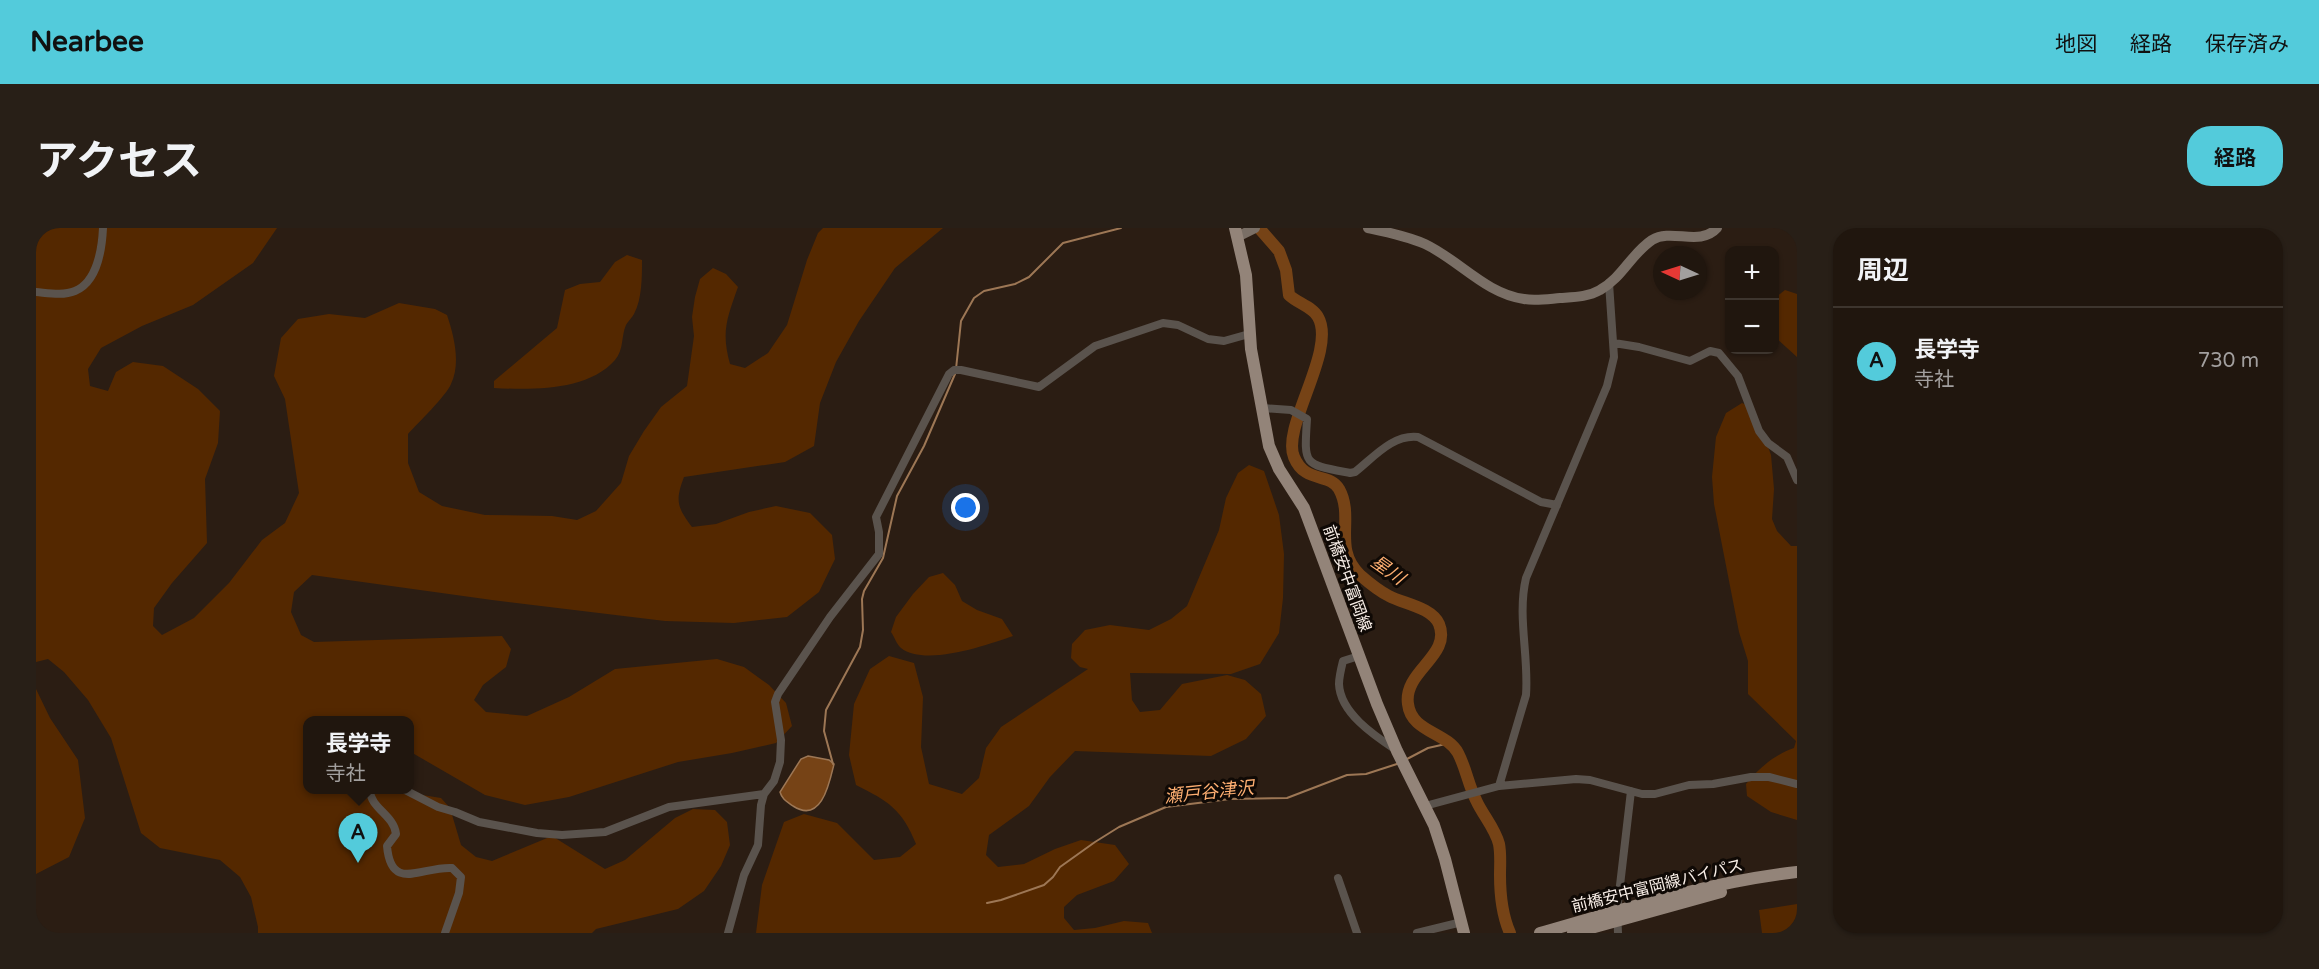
<!DOCTYPE html>
<html lang="ja">
<head>
<meta charset="utf-8">
<style>
	body { margin:0; font-family:"Varela Round","Noto Sans JP",sans-serif; background:#281f17; color:#f1f3f6 }
	.controls { position:absolute; right:18px; top:18px; display:grid; overflow:hidden; border-radius:12px; box-shadow:0 2px 4px #0004 }
	.controls button { width:54px; height:54px; display:grid; place-items:center; padding:0; border:0; border-bottom:2px solid #3d352e; background:#20160e; color:#f1f3f6; font:30px sans-serif }
	.compass { position:absolute; left:1617px; top:18px; width:54px; height:54px; border-radius:50%; background:#20160e; box-shadow:0 2px 4px #0004; rotate:274deg }
	.you { position:absolute; left:930px; top:280px; width:21px; height:21px; margin:-15px; border:4px solid #fff; border-radius:50%; background:#1a73e8; box-shadow:0 0 0 9px #1a73e833 }
	.badge { display:grid; place-items:center; width:39px; height:39px; border-radius:50%; background:#53cbdb; color:#111; font-size:20px; font-weight:700 }
	.pin { position:absolute; translate:-50% -50px; filter:drop-shadow(0 2px 3px #0008) }
	.pin::after { content:''; position:absolute; top:32px; width:21px; height:18px; background:inherit; clip-path:polygon(0 0,100% 0,50% 100%) }
	.popup { position:absolute; left:267px; top:488px; width:111px; height:78px; box-sizing:border-box; display:grid; place-content:center; border-radius:12px; background:#20160e; filter:drop-shadow(0 2px 4px #0005); font-size:20px; white-space:nowrap; color:#a29f9e }
	.popup b { font-size:22px; color:#f1f3f6 }
	.popup::after { content:''; position:absolute; left:50%; top:100%; margin-left:-12px; border:12px solid transparent; border-top-color:#20160e }
	.list { margin:0; padding:0; list-style:none }
	h2 { display:flex; justify-content:space-between; align-items:center; height:78px; margin:0; padding:0 24px; font-size:26px }
	h2 small { font-size:20px; font-weight:400; color:#a29f9e }
	.list li { display:grid; grid-template-columns:39px 1fr auto; gap:18px; align-items:center; box-sizing:border-box; height:108px; padding:0 24px; border-top:2px solid #3d352e }
	.list b { display:block; font-size:22px; white-space:nowrap }
	.list p { margin:0; font-size:20px; white-space:nowrap; color:#a29f9e }
	.list em { font-size:20px; font-style:normal; color:#a29f9e }
	.map { position:relative; flex:none; width:1761px; height:705px; overflow:hidden; border-radius:24px }
	header { display:flex; align-items:center; gap:36px; box-sizing:border-box; height:84px; padding:0 30px; background:#53cbdb; color:#111 }
	header strong { font-size:28px }
	nav { display:flex; gap:33px; margin-inline-start:auto; font-size:21px }
	.intro { display:flex; align-items:center; justify-content:space-between; box-sizing:border-box; height:144px; padding:0 36px }
	h1 { margin:0; font-size:42px }
	.button { padding:15px 27px; border-radius:24px; background:#53cbdb; color:#111; font-size:21px; font-weight:700 }
	main { display:flex; gap:36px; padding:0 36px }
	aside { flex:1; background:#20160e; border-radius:24px; box-shadow:0 2px 4px #0004 }
	.map>svg:first-child { display:block }
	.green { fill:#542800 }
	.water { fill:#764316; stroke:#9d7755; stroke-width:1.5 }
	.lines { fill:none; stroke-linecap:round; stroke-linejoin:round }
	.stream { stroke:#9d7755; stroke-width:2 }
	.river { stroke:#764316; stroke-width:12 }
	.street { stroke:#5a534d; stroke-width:8 }
	.secondary { stroke:#7a6f66; stroke-width:10 }
	.primary { stroke:#938479; stroke-width:12 }
	.labels { text-anchor:middle; stroke-width:6; stroke-linejoin:round; paint-order:stroke }
	.street-label { font-size:16px; fill:#f9efe8; stroke:#0f0905 }
	.water-label { font-size:18px; font-style:italic; fill:#fdae71; stroke:#0f0905 }
</style>
</head>
<body>
<header>
<strong>Nearbee</strong>
<nav><a>地図</a><a>経路</a><a>保存済み</a></nav>
</header>
<div class="intro"><h1>アクセス</h1><a class="button">経路</a></div>
<main>
<div class="map">
<svg width="1761" height="705" viewBox="0 0 1761 705">
	<rect width="100%" height="100%" fill="#2b1d13"/>
	<path class="green" d="M 0,0 L 241,0 L 217,35 L 157,77 L 106,98 L 65,120 L 52,141 L 54,158 L 72,163 L 80,144 L 97,134 L 127,138 L 162,161 L 184,183 L 182,215 L 169,251 L 171,315 L 136,355 L 118,380 L 117,398 L 126,407 L 158,390 L 193,355 L 226,312 L 249,295 L 263,265 L 249,171 L 238,148 L 245,110 L 262,91 L 293,86 L 329,90 L 363,75 L 399,81 L 411,87 C 418,108 425,135 415,156 C 410,168 382,195 372,206 L 372,235 L 383,264 L 406,278 L 449,287 L 516,288 L 541,292 L 560,283 L 585,255 L 593,228 L 608,203 L 625,179 L 651,158 L 658,108 L 656,89 L 659,69 L 664,51 L 677,40 L 690,46 L 702,59 C 691,90 685,104 694,136 L 709,140 L 732,125 L 751,97 L 771,32 L 782,5 L 787,0 L 907,0 L 859,40 L 823,93 L 800,134 L 784,175 L 778,218 L 749,234 L 648,249 C 639,273 641,279 656,299 L 680,296 L 713,284 L 740,278 L 774,285 L 796,307 L 799,331 L 783,364 L 751,389 L 698,395 L 629,393 L 456,372 L 276,347 L 258,364 L 255,384 L 265,407 L 278,414 L 466,408 L 475,421 L 470,439 L 447,457 L 438,472 L 450,484 L 491,488 L 533,469 L 579,441 L 681,431 L 708,439 L 733,457 L 750,475 L 756,498 L 740,515 L 696,525 L 642,534 L 533,569 L 489,577 L 449,567 L 373,523 L 373,492 L 271,492 L 271,562 L 355,562 L 405,570 L 414,580 L 425,617 L 440,629 L 456,633 L 516,608 L 569,641 L 589,632 L 639,590 L 657,581 L 679,582 L 691,594 L 694,617 L 685,638 L 668,663 L 642,681 L 560,701 L 556,705 L 222,705 L 222,699 L 215,669 L 204,649 L 184,632 L 124,620 L 105,605 L 75,510 L 52,472 L 28,444 L 12,431 L 0,434 Z
		M 591,27 L 606,32 C 606,49 606,71 598,86 C 596,90 592,93 590,97 C 585,108 588,122 579,132 C 552,163 496,162 458,160 L 458,153 L 521,100 L 529,62 L 544,56 L 564,54 L 579,34 Z
		M 1749,62 L 1761,66 L 1761,129 L 1739,109 L 1739,70 Z
		M 1706,175 L 1718,180 L 1735,227 L 1738,261 L 1736,291 L 1741,303 L 1755,318 L 1761,318 L 1761,592 L 1735,584 L 1711,568 L 1710,556 C 1723,540 1738,527 1758,520 L 1760,513 L 1712,466 L 1712,433 L 1703,404 L 1678,276 L 1676,249 L 1680,209 L 1690,185 Z
		M 1213,237 L 1228,243 L 1243,287 L 1248,326 L 1247,370 L 1243,405 L 1224,436 L 1195,446 L 1094,445 L 1096,472 L 1104,484 L 1124,482 L 1146,456 L 1191,447 L 1209,452 L 1225,466 L 1230,488 L 1210,511 L 1175,528 L 1039,523 L 1014,549 L 993,578 L 953,607 L 950,627 L 962,639 L 988,636 L 1019,621 L 1045,612 L 1079,617 L 1093,636 L 1078,653 L 1041,667 L 1028,679 L 1028,690 L 1038,702 L 1059,700 L 1088,693 L 1112,695 L 1116,705 L 720,705 L 726,657 L 748,594 L 768,586 L 801,595 L 838,632 L 864,629 L 880,616 C 866,581 852,573 820,557 L 813,527 L 818,476 L 834,441 L 853,428 L 878,435 L 887,469 L 885,519 L 893,556 L 926,566 L 943,550 L 950,520 L 965,499 L 1052,441 L 1044,439 L 1035,430 L 1036,416 L 1049,402 L 1074,397 L 1113,402 L 1135,391 L 1151,378 L 1183,302 L 1190,270 L 1202,245 Z
		M 907,345 L 919,357 L 926,373 L 941,382 L 966,391 L 977,408 C 951,417 889,439 865,420 C 861,417 858,408 855,404 L 860,389 L 877,366 L 893,349 Z
		M 0,461 L 14,490 L 42,532 L 49,590 L 33,629 L 0,646 Z
		M 1761,676 L 1761,705 L 1726,705 L 1723,682 Z"/>
	<path class="water" d="M 772,528 L 793,532 L 798,536 C 793,557 785,596 757,578 C 750,573 746,571 744,564 L 765,531 Z"/>
	<g class="lines">
		<path class="stream" d="M 920,141 L 925,93 L 938,70 L 948,63 L 979,56 L 993,49 L 1027,15 L 1085,0
			M 1371,531 L 1392,520 L 1414,515
			M 797,536 L 788,503 L 790,482 L 824,419 L 827,402 L 826,371 L 828,363 L 847,330 L 861,268 L 888,218 L 919,146
			M 951,675 L 965,672 L 1008,657 L 1017,649 L 1024,639 L 1059,614 L 1083,599 L 1130,579 L 1194,571 L 1251,570 L 1311,547 L 1330,546 L 1364,535"/>
		<path class="river" d="M 1223,0 L 1243,23 L 1250,42 L 1253,67 C 1261,75 1277,79 1282,89 C 1301,122 1245,199 1258,229 C 1269,256 1293,244 1303,261 C 1319,290 1296,320 1324,347 C 1332,354 1343,363 1353,368 C 1368,376 1395,379 1403,396 C 1416,428 1367,443 1372,476 C 1375,504 1411,504 1422,525 C 1430,540 1432,556 1440,572 C 1446,586 1459,600 1463,616 C 1465,626 1464,637 1464,647 C 1464,667 1466,687 1474,705"/>
		<path class="street" d="M 0,64 C 12,65 27,68 39,63 C 61,54 66,21 67,0
			M 1578,115 L 1603,119 L 1654,133 L 1674,123 L 1683,125 L 1702,148 L 1723,203 L 1732,215 L 1751,229 L 1761,252
			M 1226,180 L 1255,182 L 1271,191 C 1268,238 1267,236 1314,245 L 1319,244 C 1338,229 1357,206 1382,209 L 1505,274 L 1521,277
			M 1323,428 L 1307,433 C 1305,441 1303,449 1303,456 C 1304,485 1339,508 1360,522
			M 1463,558 L 1490,467 C 1493,428 1481,388 1490,350 L 1571,158 L 1578,129 L 1573,55
			M 334,562 C 334,580 358,587 360,606 L 351,618 C 355,665 386,638 416,640 L 425,649 L 423,665 L 409,705
			M 369,562 L 402,579 L 419,584 L 443,594 L 501,605 L 526,607 L 569,604 L 633,579 L 728,566
			M 1389,578 L 1463,558 L 1540,551 L 1554,552 L 1606,566 L 1619,566 L 1653,557 L 1677,556 L 1715,549 L 1733,549 L 1761,556
			M 1302,650 L 1321,705
			M 692,705 L 708,647 L 722,617 L 725,577 L 728,566 L 738,553 L 744,534 L 745,512 L 739,474 L 742,466 L 794,389 L 843,326 L 843,304 L 840,289 L 913,146 L 918,142 L 925,142 L 1003,159 L 1059,118 L 1127,95 L 1142,97 L 1172,111 L 1188,113 L 1213,106
			M 1381,705 L 1426,694
			M 1582,705 L 1581,683 L 1595,563"/>
		<path class="secondary" d="M 1332,0 C 1351,4 1371,8 1389,16 C 1423,32 1450,66 1488,71 C 1499,73 1512,71 1524,70 C 1538,69 1552,69 1564,62 C 1586,50 1595,26 1616,12 C 1636,0 1664,19 1681,0
			M 1201,9 L 1219,0"/>
		<path class="primary" d="M 1199,0 L 1210,47 L 1215,121 L 1233,218 L 1243,241 L 1268,280 L 1341,476 L 1361,523 L 1398,597 L 1409,631 L 1428,705
			M 1504,705 C 1588,681 1673,654 1761,644
			M 1537,705 L 1685,664"/>
	</g>
	<g class="labels">
		<g class="street-label">
			<text transform="translate(1312 350) rotate(70)" y="6">前橋安中富岡線</text>
			<text transform="translate(1621 657) rotate(-14)" y="6">前橋安中富岡線バイパス</text>
		</g>
		<g class="water-label">
			<text transform="translate(1352 342) rotate(35)" y="6">星川</text>
			<text transform="translate(1173 564) rotate(-6)" y="6">瀬戸谷津沢</text>
		</g>
	</g>
</svg>
<div class="controls">
<button>+</button>
<button>−</button>
</div>
<svg class="compass" viewBox="-18 -18 36 36"><path d="M0-13l5 13h-10z" fill="#e53935"/><path d="M0 13l5-13h-10z" fill="#a29f9e"/></svg>
<div class="you"></div>
<div class="pin badge" style="left:322px;top:635px">A</div>
<div class="popup"><b>長学寺</b>寺社</div>
</div>
<aside>
<h2>周辺<small></small></h2>
<ul class="list">
<li><span class="badge">A</span><div><b>長学寺</b><p>寺社</p></div><em>730 m</em></li>
</ul>
</aside>
</main>
</body>
</html>
